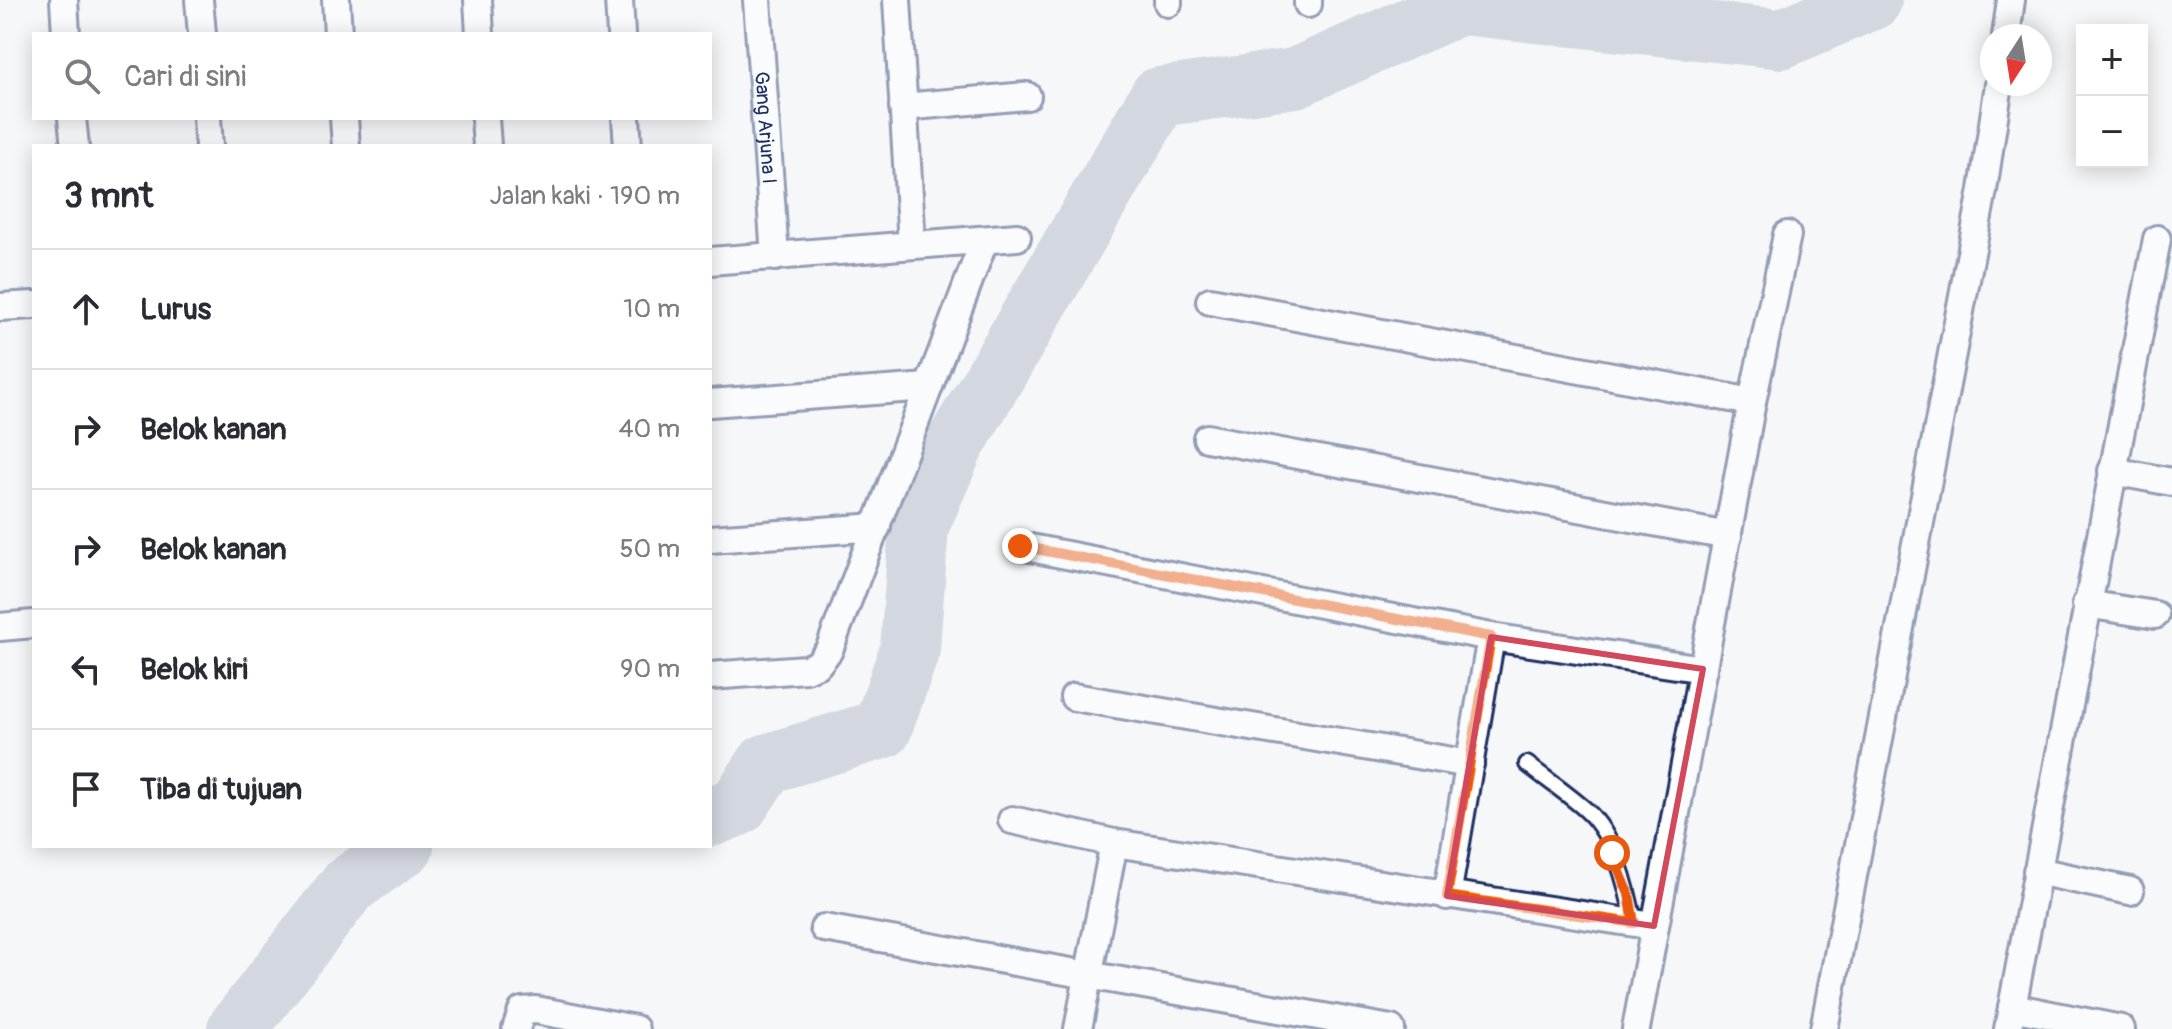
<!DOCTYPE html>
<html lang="id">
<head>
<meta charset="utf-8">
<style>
	body { margin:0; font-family:Pangolin,sans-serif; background:#f7f7f7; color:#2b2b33 }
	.controls { position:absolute; right:24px; top:24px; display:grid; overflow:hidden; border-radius:0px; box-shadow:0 4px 20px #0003 }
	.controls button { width:72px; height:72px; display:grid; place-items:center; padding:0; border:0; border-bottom:2px solid #e1e1e2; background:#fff; color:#2b2b33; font:40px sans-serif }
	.compass { position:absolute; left:1980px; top:24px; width:72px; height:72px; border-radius:50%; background:#fff; box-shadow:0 4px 20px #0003; rotate:192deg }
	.stop { position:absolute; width:24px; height:24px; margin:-18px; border:6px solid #ea580c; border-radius:50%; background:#fff }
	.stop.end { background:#ea580c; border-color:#fff; box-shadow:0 2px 8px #0008 }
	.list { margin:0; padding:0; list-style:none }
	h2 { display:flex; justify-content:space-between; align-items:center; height:104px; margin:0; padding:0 32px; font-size:34px }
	h2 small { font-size:26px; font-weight:400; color:#7c7c81 }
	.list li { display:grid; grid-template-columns:52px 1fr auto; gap:24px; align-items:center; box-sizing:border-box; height:120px; padding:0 32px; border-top:2px solid #e1e1e2 }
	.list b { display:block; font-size:30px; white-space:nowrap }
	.list em { font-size:26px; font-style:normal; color:#7c7c81 }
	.icon { flex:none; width:44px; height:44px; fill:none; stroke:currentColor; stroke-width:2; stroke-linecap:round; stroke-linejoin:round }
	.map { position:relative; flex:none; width:2172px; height:1029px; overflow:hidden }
	.search { position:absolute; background:#fff; box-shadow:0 4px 20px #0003; left:32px; top:32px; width:680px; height:88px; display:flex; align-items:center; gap:20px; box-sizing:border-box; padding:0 28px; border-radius:0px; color:#7c7c81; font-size:30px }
	.panel { position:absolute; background:#fff; box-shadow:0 4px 20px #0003; left:32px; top:144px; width:680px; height:704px; border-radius:0px }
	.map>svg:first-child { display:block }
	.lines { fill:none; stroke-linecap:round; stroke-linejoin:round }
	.river { stroke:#a9b0c1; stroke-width:60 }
	.service-casing { stroke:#1b2f5e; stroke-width:20 }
	.minor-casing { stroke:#1b2f5e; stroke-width:32 }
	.service { stroke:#fff; stroke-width:14 }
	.minor { stroke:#fff; stroke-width:26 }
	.route { stroke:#ea580c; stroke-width:10 }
	.marked { fill:none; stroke:#d1495b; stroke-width:6; stroke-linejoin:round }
	.labels { text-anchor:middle; stroke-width:6; stroke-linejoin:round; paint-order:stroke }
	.street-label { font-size:20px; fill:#1b2f5e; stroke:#fff }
</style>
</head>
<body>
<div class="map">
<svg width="2172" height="1029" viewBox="0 0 2172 1029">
	<rect width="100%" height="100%" fill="#f6f7f9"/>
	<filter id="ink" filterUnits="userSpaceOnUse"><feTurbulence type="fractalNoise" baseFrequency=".0125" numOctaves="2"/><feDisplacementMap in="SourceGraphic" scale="16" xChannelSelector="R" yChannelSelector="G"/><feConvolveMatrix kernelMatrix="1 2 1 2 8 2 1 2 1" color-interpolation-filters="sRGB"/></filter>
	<g filter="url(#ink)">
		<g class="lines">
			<path class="river" d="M 710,817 L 738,806 L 766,764 L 882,729 L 910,649 L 919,526 L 954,446 L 1159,97 L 1295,78 L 1460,5 L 1781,39 L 1872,0
				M 237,1029 L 348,886 L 404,846"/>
			<g class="service-casing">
				<path id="service" d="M 1527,764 C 1546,779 1568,794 1586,810 C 1615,836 1627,886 1634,923"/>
			</g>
			<g class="minor-casing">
				<g id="minor">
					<path d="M 64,0 L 66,34"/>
					<path d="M 199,0 L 202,34"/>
					<path d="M 336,0 L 338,34"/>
					<path d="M 478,0 L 480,34"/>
					<path d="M 619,0 L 621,34"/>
					<path id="s1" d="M 757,0 L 775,257"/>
					<path d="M 897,0 L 912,245"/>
					<path d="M 1168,0 L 1168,3"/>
					<path d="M 1308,0 L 1308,4"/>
					<path d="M 2006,36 L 2011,0"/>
					<path d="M 903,107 L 1027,96"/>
					<path d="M 72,118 L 75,146"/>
					<path d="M 207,118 L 209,146"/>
					<path d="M 344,118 L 346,146"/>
					<path d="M 485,118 L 487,146"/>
					<path d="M 626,118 L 628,146"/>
					<path d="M 710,261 L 1017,237"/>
					<path d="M 1210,301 L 1752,402"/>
					<path d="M 0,307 L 34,305"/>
					<path d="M 710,403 L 928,387"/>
					<path d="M 1207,438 L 1728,536"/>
					<path d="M 2112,471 L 2172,482"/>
					<path d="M 710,539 L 877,527"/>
					<path d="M 1020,546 L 1491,637 L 1703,669"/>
					<path d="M 2086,604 L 2155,615"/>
					<path d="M 0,627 L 34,624"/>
					<path d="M 710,676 L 806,669 L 818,664 L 829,650 L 984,241"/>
					<path d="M 1074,697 L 1470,764"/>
					<path d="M 1012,820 L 1114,843 L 1654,926"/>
					<path d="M 2037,871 L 2130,891"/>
					<path d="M 1447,896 L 1491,637"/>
					<path d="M 824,928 L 1391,1029"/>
					<path d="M 2012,1007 L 2121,1029"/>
					<path d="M 516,1029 L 522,1011 L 536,1010 L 635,1029"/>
					<path d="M 1078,1029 L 1114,843"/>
					<path d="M 1636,1029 L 1752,402 L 1787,235"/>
					<path d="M 1824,1029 L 1983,190 L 1999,84"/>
					<path d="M 2008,1029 L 2157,239"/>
				</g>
			</g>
			<use href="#service" class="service"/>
			<use href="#minor" class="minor"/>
		</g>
	</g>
	<g class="lines" filter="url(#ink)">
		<path class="route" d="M 1020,546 L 1491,637 L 1447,896 L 1634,923 L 1629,894 L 1612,853"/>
	</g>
	<path d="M0 0H2172V1029H0ZM 1491,637 L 1703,669 L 1654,926 L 1447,896 Z" fill="#f6f7f9" fill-opacity=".55" fill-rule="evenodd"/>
	<path class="marked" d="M 1491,637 L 1703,669 L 1654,926 L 1447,896 Z"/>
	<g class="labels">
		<g class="street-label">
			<text dy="7" stroke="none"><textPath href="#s1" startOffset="128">Gang Arjuna I</textPath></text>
		</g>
	</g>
</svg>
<div class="controls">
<button>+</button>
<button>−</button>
</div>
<svg class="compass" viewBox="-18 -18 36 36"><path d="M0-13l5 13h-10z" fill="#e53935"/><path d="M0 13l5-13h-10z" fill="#7c7c81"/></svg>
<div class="stop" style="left:1612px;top:853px"></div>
<div class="stop end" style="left:1020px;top:546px"></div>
<div class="search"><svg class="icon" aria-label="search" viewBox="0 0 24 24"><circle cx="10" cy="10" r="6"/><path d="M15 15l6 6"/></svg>Cari di sini</div>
<section class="panel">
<h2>3 mnt<small>Jalan kaki · 190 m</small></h2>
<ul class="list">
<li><svg class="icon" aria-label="ahead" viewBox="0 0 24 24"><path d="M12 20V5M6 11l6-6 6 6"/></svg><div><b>Lurus</b></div><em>10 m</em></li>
<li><svg class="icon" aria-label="right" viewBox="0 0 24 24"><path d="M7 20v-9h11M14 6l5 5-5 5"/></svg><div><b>Belok kanan</b></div><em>40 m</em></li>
<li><svg class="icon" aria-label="right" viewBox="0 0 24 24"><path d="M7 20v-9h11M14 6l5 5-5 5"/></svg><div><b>Belok kanan</b></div><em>50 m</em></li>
<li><svg class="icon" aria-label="left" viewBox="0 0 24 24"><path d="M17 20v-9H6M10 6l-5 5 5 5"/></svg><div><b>Belok kiri</b></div><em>90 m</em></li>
<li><svg class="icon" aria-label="arrive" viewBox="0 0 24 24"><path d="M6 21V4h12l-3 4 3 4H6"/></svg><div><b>Tiba di tujuan</b></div></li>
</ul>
</section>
</div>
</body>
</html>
